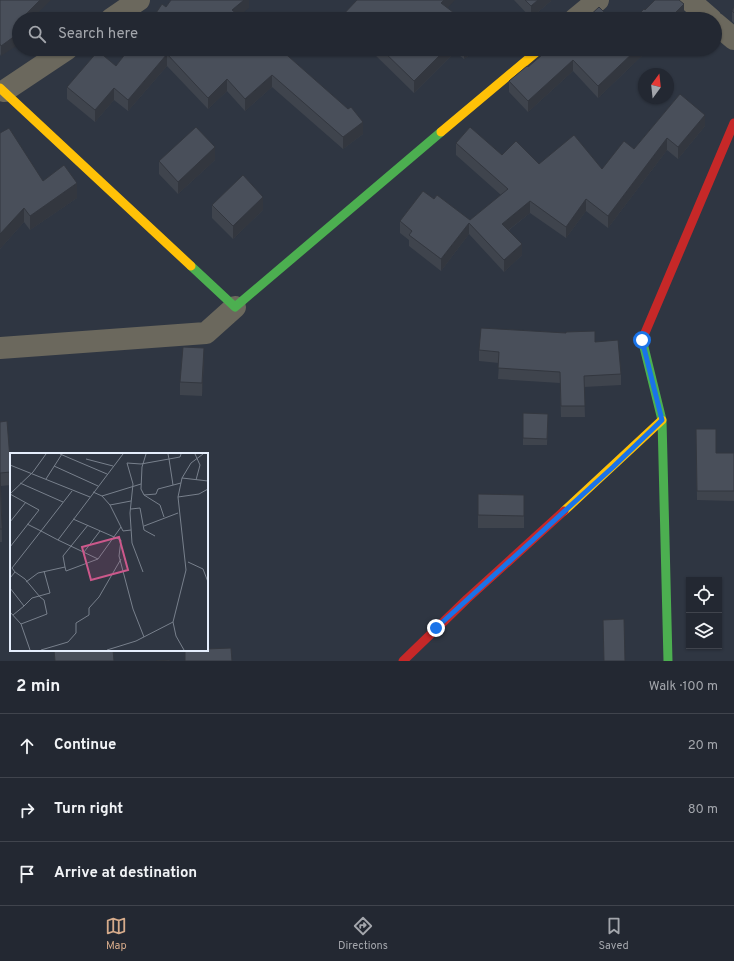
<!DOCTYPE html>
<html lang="en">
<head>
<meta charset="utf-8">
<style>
	body { margin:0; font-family:Overpass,sans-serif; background:#2f343e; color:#f1f3f6 }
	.controls { position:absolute; right:12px; bottom:12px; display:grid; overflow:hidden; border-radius:0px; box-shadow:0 1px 3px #0004 }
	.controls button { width:36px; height:36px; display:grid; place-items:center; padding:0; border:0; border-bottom:1px solid #40444d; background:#232832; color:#f1f3f6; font:20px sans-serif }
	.compass { position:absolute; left:638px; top:68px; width:36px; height:36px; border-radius:50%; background:#232832; box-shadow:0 1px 3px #0004; rotate:15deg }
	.stop { position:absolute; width:12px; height:12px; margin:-9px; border:3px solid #1a73e8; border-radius:50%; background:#fff }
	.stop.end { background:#1a73e8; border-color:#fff; box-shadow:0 1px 4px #0008 }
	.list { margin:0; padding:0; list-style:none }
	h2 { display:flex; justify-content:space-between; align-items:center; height:52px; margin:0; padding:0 16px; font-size:17px }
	h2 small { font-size:13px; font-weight:400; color:#a3a6ac }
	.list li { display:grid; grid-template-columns:26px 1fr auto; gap:12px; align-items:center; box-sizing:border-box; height:64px; padding:0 16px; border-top:1px solid #40444d }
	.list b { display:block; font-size:15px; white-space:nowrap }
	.list em { font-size:13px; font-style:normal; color:#a3a6ac }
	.icon { flex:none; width:22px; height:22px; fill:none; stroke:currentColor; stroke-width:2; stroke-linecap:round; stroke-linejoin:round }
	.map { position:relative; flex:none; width:734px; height:661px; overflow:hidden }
	.search { position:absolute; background:#232832; box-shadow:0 1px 3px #0004; left:12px; right:12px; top:12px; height:44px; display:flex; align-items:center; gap:10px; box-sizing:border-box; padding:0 14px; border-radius:22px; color:#a3a6ac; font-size:15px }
	.sheet { height:244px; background:#232832 }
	nav { display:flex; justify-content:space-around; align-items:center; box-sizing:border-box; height:56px; border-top:1px solid #40444d; background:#232832; font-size:11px; color:#a3a6ac }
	nav a { display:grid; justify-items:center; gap:2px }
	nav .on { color:#d6ab8b }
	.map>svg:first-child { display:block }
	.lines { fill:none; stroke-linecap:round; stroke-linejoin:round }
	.street { stroke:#6b685d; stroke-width:22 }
	.fast { stroke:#4caf50; stroke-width:9 }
	.slow { stroke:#ffc107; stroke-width:9 }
	.jam { stroke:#c62828; stroke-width:9 }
	.wall { fill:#3f444d }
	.shaded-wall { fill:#33373f }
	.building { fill:#494f5a; stroke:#33373f }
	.route { stroke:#1a73e8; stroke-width:5 }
	.inset-road { fill:none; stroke:#78808c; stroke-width:1 }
	.view { fill:#cc588b; fill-opacity:0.15; stroke:#cc588b; stroke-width:2 }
	.inset-edge { fill:none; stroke:#e5eefc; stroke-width:2 }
</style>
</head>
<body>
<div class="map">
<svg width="734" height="661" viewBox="0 0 734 661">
	<rect width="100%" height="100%" fill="#2f3642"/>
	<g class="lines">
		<path class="street" d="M 689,0 L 711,19
			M 111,19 L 139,0
			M 575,19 L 598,0
			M 715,23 L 734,39
			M 4,91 L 67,49
			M 0,348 L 206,333 L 235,307"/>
		<path class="fast" d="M 191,266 L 235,307 L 441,132
			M 643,343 L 662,420 L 668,661"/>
		<path class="slow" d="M 0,88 L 191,266
			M 441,132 L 540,49
			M 564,511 L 662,420"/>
		<path class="jam" d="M 643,343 L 642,340 L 734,123
			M 403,661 L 467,599 L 564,511"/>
	</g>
	<path class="wall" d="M 0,0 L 19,19 L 1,56 L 0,54 Z
		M 514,0 L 551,0 L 551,1 L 531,18 Z
		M 734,6 L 734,23 L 732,21 L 732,11 Z
		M 129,49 L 280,49 L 348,109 L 363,134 L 343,149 L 272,87 L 245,111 L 227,91 L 208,109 L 167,66 L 128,111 L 114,100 L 95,122 L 67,99 L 67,87 L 116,66 Z
		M 369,49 L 478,49 L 464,59 L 455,52 L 414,93 Z
		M 549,49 L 649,49 L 598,98 L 573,71 L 528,112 L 509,92 L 509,81 L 528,67 Z
		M 680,94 L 705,126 L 678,159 L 667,150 L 608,228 L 586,211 L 566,238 L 530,213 L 509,230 L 522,255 L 504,272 L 469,234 L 441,271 L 409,246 L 409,240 L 400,233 L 400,221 L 434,199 L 470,220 L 501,195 L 456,155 L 456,143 L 539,164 L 602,169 L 634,149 Z
		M 0,133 L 43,181 L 77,198 L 30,230 L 24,222 L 0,249 Z
		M 215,160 L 178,194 L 159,174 L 159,161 Z
		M 212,205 L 263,210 L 233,239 L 212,218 Z
		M 595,342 L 621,374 L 621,385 L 584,387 L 585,417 L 561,417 L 560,383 L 498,379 L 499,363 L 479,361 L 479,350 Z
		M 204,361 L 202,396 L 180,395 L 180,382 Z
		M 548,414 L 547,445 L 523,445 L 523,438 Z
		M 0,422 L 11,471 L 11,485 L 1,486 L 2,542 L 0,542 Z
		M 696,429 L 716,453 L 734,453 L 734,501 L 697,500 Z
		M 478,494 L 524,495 L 524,528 L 478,528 Z"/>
	<path class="shaded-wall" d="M 40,0 L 51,0 L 32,19 L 21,19 Z
		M 244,0 L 249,0 L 249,8 L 235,19 L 232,10 Z
		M 444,0 L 455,0 L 441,15 L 441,3 Z
		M 538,0 L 551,0 L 551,1 L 531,18 L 531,6 Z
		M 684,4 L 684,16 L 680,19 L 669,19 Z
		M 19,33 L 19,44 L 1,56 L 1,46 Z
		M 446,49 L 455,49 L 455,52 L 414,93 L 414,81 Z
		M 464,49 L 478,49 L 464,59 Z
		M 637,49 L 649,49 L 598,98 L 598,86 Z
		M 167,54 L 167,66 L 128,111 L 128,100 Z
		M 573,60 L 573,71 L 528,112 L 528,101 Z
		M 272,75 L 272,87 L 245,111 L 245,99 Z
		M 227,79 L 227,91 L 208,109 L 208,98 Z
		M 114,88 L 114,100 L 95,122 L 95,110 Z
		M 705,115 L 705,126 L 678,159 L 678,147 Z
		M 363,122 L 363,134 L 343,149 L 343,137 Z
		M 667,138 L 667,150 L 608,228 L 608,216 Z
		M 215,147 L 215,160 L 178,194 L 178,182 Z
		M 77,183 L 77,198 L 30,230 L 30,216 Z
		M 263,197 L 263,210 L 233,239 L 233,226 Z
		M 586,199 L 586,211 L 566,238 L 566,227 Z
		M 530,201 L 530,213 L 502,235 L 502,224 Z
		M 24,208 L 24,222 L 0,249 L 0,234 Z
		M 469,223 L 469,234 L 441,271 L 441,259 Z
		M 522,244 L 522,255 L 504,272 L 504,260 Z
		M 204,348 L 204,361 L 202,396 L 202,383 Z"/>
	<path class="building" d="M 0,0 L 40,0 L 21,19 L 19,19 L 19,33 L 1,46 L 0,44 Z
		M 171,0 L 244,0 L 232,10 L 243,19 L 152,19 L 162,4 L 166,7 Z
		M 357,0 L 444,0 L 441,3 L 462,19 L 339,19 Z
		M 525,0 L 538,0 L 531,6 Z
		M 655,0 L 679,0 L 684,4 L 669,19 L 634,19 L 644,9 L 645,10 Z
		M 734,6 L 734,13 L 732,11 Z
		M 599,7 L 611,19 L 586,19 Z
		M 129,49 L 280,49 L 348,109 L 351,107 L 363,122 L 343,137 L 272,75 L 245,99 L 227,79 L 208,98 L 167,54 L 128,100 L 114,88 L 95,110 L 67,87 L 98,51 L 116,66 Z
		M 381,49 L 446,49 L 414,81 Z
		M 549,49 L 637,49 L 598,86 L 573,60 L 528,101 L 509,81 L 527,66 L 528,67 Z
		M 680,94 L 705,115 L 678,147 L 667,138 L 608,216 L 586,199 L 566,227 L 530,201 L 502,224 L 522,244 L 504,260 L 469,223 L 441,259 L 409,235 L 412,231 L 400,221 L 423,191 L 434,199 L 437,195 L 470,220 L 508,189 L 456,143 L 470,127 L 502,155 L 516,141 L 539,164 L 574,135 L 602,169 L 624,141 L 634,149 Z
		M 196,127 L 215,147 L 178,182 L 159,161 Z
		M 9,128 L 43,181 L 64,165 L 77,183 L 30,216 L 24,208 L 0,234 L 0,133 Z
		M 243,175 L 263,197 L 233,226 L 212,205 Z
		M 481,328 L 566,333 L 566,332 L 595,331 L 595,342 L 618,340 L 621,374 L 584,376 L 585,406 L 561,406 L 560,372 L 498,368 L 499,352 L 479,350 Z
		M 183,347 L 204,348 L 202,383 L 180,382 Z
		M 523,413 L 548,414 L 547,439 L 523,438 Z
		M 7,421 L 11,472 L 0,473 L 2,529 L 0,529 L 0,422 Z
		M 696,429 L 716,429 L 716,453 L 734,453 L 734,491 L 697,491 Z
		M 478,494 L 524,495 L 524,516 L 478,515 Z
		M 624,619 L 625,661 L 604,661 L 603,620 Z
		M 231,648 L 232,661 L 185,661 L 185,650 L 207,650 L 207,649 Z
		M 54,650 L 113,650 L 114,661 L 55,661 Z
		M 170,660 L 170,661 L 156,661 Z"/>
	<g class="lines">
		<path class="route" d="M 436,628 L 613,467 L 662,420 L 642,340"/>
	</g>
	<g transform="translate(10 453)">
		<rect width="198" height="198" fill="#2f3642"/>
		<path class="inset-road" d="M 50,1 L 97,21M 136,1 L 132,14 L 131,36 L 134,42 L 150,52 L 154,64M 158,1 L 159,6 L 170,4 L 171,1M 185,1 L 190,12 L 186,27M 76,6 L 103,13M 0,12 L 80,44M 44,13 L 88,33M 172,25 L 198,28M 36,26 L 52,1M 10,30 L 53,49M 83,39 L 92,43 L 100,52 L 121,48M 0,41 L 29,57 L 0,94M 0,41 L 23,19 L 36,1M 134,42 L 146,41 L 148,36 L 171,30M 92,43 L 131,31M 168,44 L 189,41 L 198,36M 100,52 L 113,78 L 121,77M 121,56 L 130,55 L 134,77 L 145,83M 63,66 L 111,87 L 109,103 L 123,156 L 134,184M 0,69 L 16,49M 134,73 L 168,60M 111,74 L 88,106 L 48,87 L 113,1M 48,87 L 31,78 L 62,38M 74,99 L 90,78M 178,109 L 193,116 L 198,129M 55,114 L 56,118 L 88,106M 5,119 L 15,126 L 30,144M 133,119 L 122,90 L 120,60 L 123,31 L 117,10 L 131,11 L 159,6 L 163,32M 0,125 L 5,119 L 2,115 L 31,78 L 17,71M 16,129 L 28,120 L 55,114 L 53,103 L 78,72M 0,135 L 14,153 L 3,162M 14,153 L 22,145 L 40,140 L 34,118M 0,159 L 11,171 L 20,197M 11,171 L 37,161 L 34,147 L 30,144M 31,197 L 58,189 L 66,180 L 66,170 L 79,162 L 79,155 L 89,144 L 111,106M 97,197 L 126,188 L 163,169M 174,197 L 166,183 L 163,169 L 176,117 L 168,44 L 172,25 L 181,10 L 193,1"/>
		<path class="view" d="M 109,84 L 118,117 L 81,127 L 72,94 Z"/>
		<rect width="198" height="198" class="inset-edge"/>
	</g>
</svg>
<div class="controls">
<button><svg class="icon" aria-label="locate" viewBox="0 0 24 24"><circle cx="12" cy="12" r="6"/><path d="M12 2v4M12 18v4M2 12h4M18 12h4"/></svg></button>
<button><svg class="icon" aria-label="layers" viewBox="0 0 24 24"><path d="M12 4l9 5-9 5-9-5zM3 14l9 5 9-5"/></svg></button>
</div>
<svg class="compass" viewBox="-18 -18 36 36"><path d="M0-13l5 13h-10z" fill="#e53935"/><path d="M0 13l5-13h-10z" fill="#a3a6ac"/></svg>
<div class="stop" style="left:642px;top:340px"></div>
<div class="stop end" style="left:436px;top:628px"></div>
<div class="search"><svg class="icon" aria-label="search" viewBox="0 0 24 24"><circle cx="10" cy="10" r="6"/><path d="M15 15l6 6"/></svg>Search here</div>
</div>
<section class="sheet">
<h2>2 min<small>Walk · 100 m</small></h2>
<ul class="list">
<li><svg class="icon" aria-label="ahead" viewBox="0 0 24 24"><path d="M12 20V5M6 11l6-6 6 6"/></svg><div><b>Continue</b></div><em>20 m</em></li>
<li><svg class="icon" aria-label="right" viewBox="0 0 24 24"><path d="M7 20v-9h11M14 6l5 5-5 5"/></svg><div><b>Turn right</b></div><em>80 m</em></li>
<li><svg class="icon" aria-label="arrive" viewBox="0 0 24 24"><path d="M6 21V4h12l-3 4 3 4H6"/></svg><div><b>Arrive at destination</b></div></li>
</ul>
</section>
<nav>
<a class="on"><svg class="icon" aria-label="map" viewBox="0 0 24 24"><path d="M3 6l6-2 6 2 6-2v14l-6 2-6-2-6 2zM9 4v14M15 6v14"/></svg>Map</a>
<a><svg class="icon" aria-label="directions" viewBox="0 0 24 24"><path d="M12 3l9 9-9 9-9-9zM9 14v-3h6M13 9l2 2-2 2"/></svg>Directions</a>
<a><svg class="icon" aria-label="saved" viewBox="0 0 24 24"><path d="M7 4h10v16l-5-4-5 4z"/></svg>Saved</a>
</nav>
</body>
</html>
